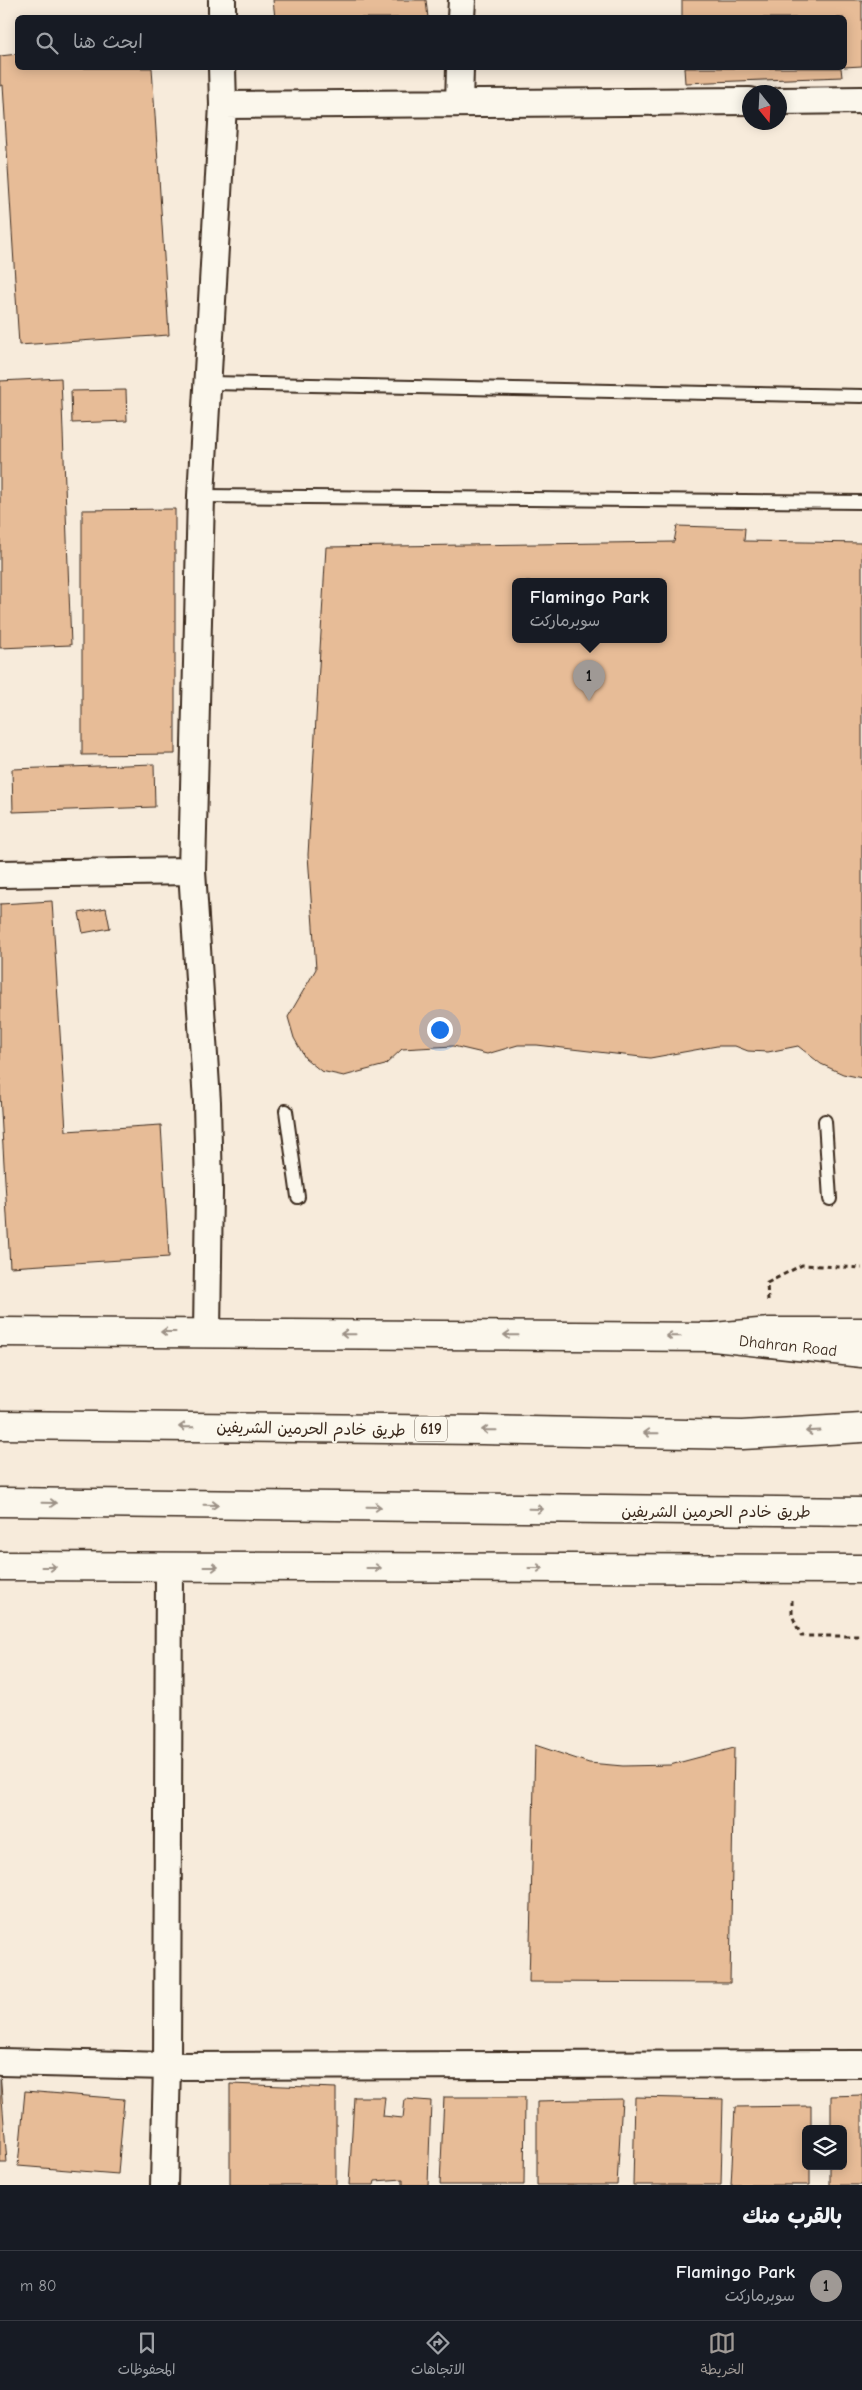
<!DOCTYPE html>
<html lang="ar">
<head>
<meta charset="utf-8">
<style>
	body { margin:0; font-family:"Comic Neue","Playpen Sans Arabic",sans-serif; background:#20242c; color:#f1f3f6; direction:rtl }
	.controls { position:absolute; right:15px; bottom:15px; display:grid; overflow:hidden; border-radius:8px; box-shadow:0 2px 12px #0003 }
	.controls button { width:45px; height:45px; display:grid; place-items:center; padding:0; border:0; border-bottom:1px solid #363941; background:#171b24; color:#f1f3f6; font:25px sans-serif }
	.compass { position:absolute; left:742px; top:85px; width:45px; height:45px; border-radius:50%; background:#171b24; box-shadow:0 2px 12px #0003; rotate:162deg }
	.you { position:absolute; left:439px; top:1029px; width:18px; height:18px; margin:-12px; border:4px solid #fff; border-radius:50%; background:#1a73e8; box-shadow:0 0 0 8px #1a73e833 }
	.badge { display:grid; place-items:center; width:32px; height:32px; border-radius:50%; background:#9f9995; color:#111; font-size:16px; font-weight:700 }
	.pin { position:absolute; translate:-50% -41px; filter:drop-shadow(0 1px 2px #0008) }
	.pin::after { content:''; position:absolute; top:26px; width:18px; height:15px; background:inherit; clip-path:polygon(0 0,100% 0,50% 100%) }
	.popup { position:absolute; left:512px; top:578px; width:155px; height:65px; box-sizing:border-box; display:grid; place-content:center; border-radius:8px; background:#171b24; filter:drop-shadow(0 1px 4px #0005); font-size:16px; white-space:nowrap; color:#9ea1a6 }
	.popup b { font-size:19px; color:#f1f3f6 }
	.popup::after { content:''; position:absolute; left:50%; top:100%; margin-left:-10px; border:10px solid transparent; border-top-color:#171b24 }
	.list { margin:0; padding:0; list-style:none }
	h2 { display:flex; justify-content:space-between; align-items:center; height:65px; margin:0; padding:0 20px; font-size:21px }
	h2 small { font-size:16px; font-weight:400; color:#9ea1a6 }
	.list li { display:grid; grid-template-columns:32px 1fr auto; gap:15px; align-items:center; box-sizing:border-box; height:70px; padding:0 20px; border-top:1px solid #363941 }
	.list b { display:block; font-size:19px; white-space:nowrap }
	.list p { margin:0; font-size:16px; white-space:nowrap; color:#9ea1a6 }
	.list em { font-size:16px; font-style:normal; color:#9ea1a6 }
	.icon { flex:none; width:28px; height:28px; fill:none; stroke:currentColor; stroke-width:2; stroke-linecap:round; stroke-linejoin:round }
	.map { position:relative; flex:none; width:862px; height:2185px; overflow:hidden; direction:ltr }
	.search { position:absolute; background:#171b24; box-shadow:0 2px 12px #0003; left:15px; right:15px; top:15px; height:55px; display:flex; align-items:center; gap:12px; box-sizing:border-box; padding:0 18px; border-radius:8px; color:#9ea1a6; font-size:19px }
	.sheet { height:135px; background:#171b24 }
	nav { display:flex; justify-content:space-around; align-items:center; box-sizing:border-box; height:70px; border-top:1px solid #363941; background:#171b24; font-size:14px; color:#9ea1a6 }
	nav a { display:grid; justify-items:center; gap:2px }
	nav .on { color:#9f9995 }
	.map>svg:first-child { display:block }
	.building { fill:#e7bc97; stroke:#3b2a1e; fill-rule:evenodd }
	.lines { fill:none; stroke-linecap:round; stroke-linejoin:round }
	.lane-casing { stroke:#3b2a1e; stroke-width:16 }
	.street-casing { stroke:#3b2a1e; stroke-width:30 }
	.primary-casing { stroke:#3b2a1e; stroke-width:31 }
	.highway-casing { stroke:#3b2a1e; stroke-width:31 }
	.path { stroke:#3b2a1e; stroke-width:3; stroke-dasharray:5 4; stroke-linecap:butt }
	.lane { stroke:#fbf7ec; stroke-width:12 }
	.street { stroke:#fbf7ec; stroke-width:26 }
	.primary { stroke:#fbf7ec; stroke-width:28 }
	.highway { stroke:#fbf7ec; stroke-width:28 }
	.oneway { stroke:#9b9085 }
	.labels { text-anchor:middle; stroke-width:4.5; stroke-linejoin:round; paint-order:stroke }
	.shield { fill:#fbf7ec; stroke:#75685c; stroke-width:1 }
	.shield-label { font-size:15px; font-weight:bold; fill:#3b2a1e }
	.street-label { font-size:16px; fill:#3b2a1e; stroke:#fbf7ec }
</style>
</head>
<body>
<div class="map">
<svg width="862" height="2185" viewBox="0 0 862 2185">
	<rect width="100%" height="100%" fill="#f7ebdb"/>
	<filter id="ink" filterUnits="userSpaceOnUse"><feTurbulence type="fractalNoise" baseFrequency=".02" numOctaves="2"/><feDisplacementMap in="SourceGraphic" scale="10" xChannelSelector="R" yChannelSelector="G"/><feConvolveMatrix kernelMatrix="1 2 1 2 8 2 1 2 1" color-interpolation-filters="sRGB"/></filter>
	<g filter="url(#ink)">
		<path class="building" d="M 273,0 L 426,0 L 428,18 L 275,18 Z
			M 682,0 L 862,0 L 862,66 L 844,67 L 844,18 L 682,18 Z
			M 18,54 L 18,68 L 152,68 L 169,335 L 19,345 L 3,85 L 0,86 L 0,56 Z
			M 684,68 L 841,68 L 842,77 L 685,83 Z
			M 61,378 L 71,645 L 0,648 L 0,381 Z
			M 126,390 L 127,421 L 72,423 L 71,391 Z
			M 175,509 L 175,754 L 82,755 L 82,510 Z
			M 677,526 L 745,528 L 744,541 L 862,543 L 862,1078 L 843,1074 L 821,1064 L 798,1046 L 768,1052 L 748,1051 L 735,1046 L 717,1046 L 650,1058 L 537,1045 L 518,1045 L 487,1054 L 453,1046 L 402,1049 L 385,1065 L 344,1076 L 321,1071 L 305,1058 L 294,1038 L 288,1017 L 316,969 L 308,855 L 326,547 L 674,542 ZM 515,582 L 663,582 L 663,640 L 515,640 Z
			M 154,764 L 155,807 L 13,812 L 12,769 Z
			M 52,901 L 66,1131 L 161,1125 L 169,1257 L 10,1267 L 0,1095 L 0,904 Z
			M 106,908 L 110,928 L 83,933 L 79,913 Z
			M 535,1745 L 589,1763 L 623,1766 L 670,1765 L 734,1748 L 730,1983 L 529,1982 Z
			M 0,2072 L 7,2163 L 0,2163 Z
			M 230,2084 L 336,2088 L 336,2185 L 230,2185 Z
			M 25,2091 L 124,2099 L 118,2174 L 18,2166 Z
			M 862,2095 L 862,2185 L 830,2185 L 830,2166 L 843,2166 L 843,2129 L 831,2129 L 831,2096 Z
			M 354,2097 L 385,2097 L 383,2116 L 403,2118 L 405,2099 L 431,2101 L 428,2185 L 403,2185 L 403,2179 L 375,2181 L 374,2185 L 349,2185 Z
			M 444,2097 L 525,2097 L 524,2185 L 440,2185 Z
			M 635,2097 L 723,2099 L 721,2185 L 633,2185 Z
			M 622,2099 L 617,2185 L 537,2185 L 537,2101 Z
			M 811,2106 L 811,2129 L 806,2129 L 806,2166 L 810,2166 L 810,2185 L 731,2185 L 735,2107 Z"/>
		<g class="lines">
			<g class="lane-casing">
				<path id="lane" d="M 209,383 L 862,396
					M 201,496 L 862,502
					M 286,1111 L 298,1197
					M 825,1121 L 830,1199"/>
			</g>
			<g class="street-casing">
				<path id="street" d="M 222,0 L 222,18
					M 461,18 L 462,0
					M 780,101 L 862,100
					M 459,103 L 460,68
					M 223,105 L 750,101
					M 0,874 L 192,871
					M 207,1332 L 209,1190 L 207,1102 L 192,871 L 201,496 L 223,105 L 222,68
					M 0,2062 L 167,2066 L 862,2064
					M 164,2185 L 167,2066 L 169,1567"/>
			</g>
			<g class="primary-casing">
				<path id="primary" d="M 0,1332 L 714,1337 L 770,1332 L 862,1332
					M 0,1566 L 862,1569"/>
			</g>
			<g class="highway-casing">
				<path id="highway" d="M 714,1337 L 862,1353
					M 0,1425 L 482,1430 L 742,1435 L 862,1428
					M 0,1502 L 862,1512"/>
			</g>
			<path class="path" d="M 768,1301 L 767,1283 L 802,1265 L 862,1268
				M 792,1600 L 792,1615 L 801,1636 L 862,1636"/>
			<use href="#lane" class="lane"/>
			<use href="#street" class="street"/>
			<use href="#primary" class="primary"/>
			<use href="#highway" class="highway"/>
		</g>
		<defs><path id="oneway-shaft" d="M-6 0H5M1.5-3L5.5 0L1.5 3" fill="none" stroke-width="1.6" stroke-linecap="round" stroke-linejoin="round" transform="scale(1.25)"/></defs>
		<g class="oneway">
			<use href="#oneway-shaft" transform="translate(168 1332) rotate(-180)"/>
			<use href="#oneway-shaft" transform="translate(348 1334) rotate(-179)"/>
			<use href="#oneway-shaft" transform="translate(511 1335) rotate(-179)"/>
			<use href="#oneway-shaft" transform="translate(673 1336) rotate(-179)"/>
			<use href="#oneway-shaft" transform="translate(186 1427) rotate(-179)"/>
			<use href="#oneway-shaft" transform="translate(489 1430) rotate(-179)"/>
			<use href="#oneway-shaft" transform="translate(813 1431) rotate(177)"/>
			<use href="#oneway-shaft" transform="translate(651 1433) rotate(-179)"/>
			<use href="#oneway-shaft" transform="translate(49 1503) rotate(1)"/>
			<use href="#oneway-shaft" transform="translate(211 1505) rotate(1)"/>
			<use href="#oneway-shaft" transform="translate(374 1507) rotate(1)"/>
			<use href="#oneway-shaft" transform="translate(536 1509) rotate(1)"/>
			<use href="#oneway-shaft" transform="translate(49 1567)"/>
			<use href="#oneway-shaft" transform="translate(211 1567)"/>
			<use href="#oneway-shaft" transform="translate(374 1568)"/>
			<use href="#oneway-shaft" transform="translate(536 1568)"/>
		</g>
	</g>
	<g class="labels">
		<rect class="shield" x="415" y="1416.5" width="32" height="25" rx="4"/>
		<g class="shield-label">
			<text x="431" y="1434">619</text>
		</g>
		<g class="street-label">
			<text transform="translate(788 1345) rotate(6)" y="6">Dhahran Road</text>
			<text transform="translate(311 1428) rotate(1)" y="6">طريق خادم الحرمين الشريفين</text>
			<text x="716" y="1517">طريق خادم الحرمين الشريفين</text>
		</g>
	</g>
</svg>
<div class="controls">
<button><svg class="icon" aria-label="layers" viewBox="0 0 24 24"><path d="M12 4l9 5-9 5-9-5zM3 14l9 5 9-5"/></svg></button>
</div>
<svg class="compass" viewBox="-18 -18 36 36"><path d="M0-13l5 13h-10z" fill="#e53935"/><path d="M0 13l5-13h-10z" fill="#9ea1a6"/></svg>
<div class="you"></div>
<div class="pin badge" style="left:589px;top:701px">1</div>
<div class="popup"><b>Flamingo Park</b>سوبرماركت</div>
<div class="search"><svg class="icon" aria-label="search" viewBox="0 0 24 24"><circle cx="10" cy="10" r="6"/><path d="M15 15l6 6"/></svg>ابحث هنا</div>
</div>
<section class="sheet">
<h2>بالقرب منك<small></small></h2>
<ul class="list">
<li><span class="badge">1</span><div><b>Flamingo Park</b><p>سوبرماركت</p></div><em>80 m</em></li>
</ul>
</section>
<nav>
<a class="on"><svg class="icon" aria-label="map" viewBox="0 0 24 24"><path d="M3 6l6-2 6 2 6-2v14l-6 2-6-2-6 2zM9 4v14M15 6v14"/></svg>الخريطة</a>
<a><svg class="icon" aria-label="directions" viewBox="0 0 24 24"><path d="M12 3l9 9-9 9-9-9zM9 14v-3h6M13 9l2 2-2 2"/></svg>الاتجاهات</a>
<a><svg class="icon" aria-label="saved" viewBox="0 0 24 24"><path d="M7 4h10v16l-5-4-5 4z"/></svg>المحفوظات</a>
</nav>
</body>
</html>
